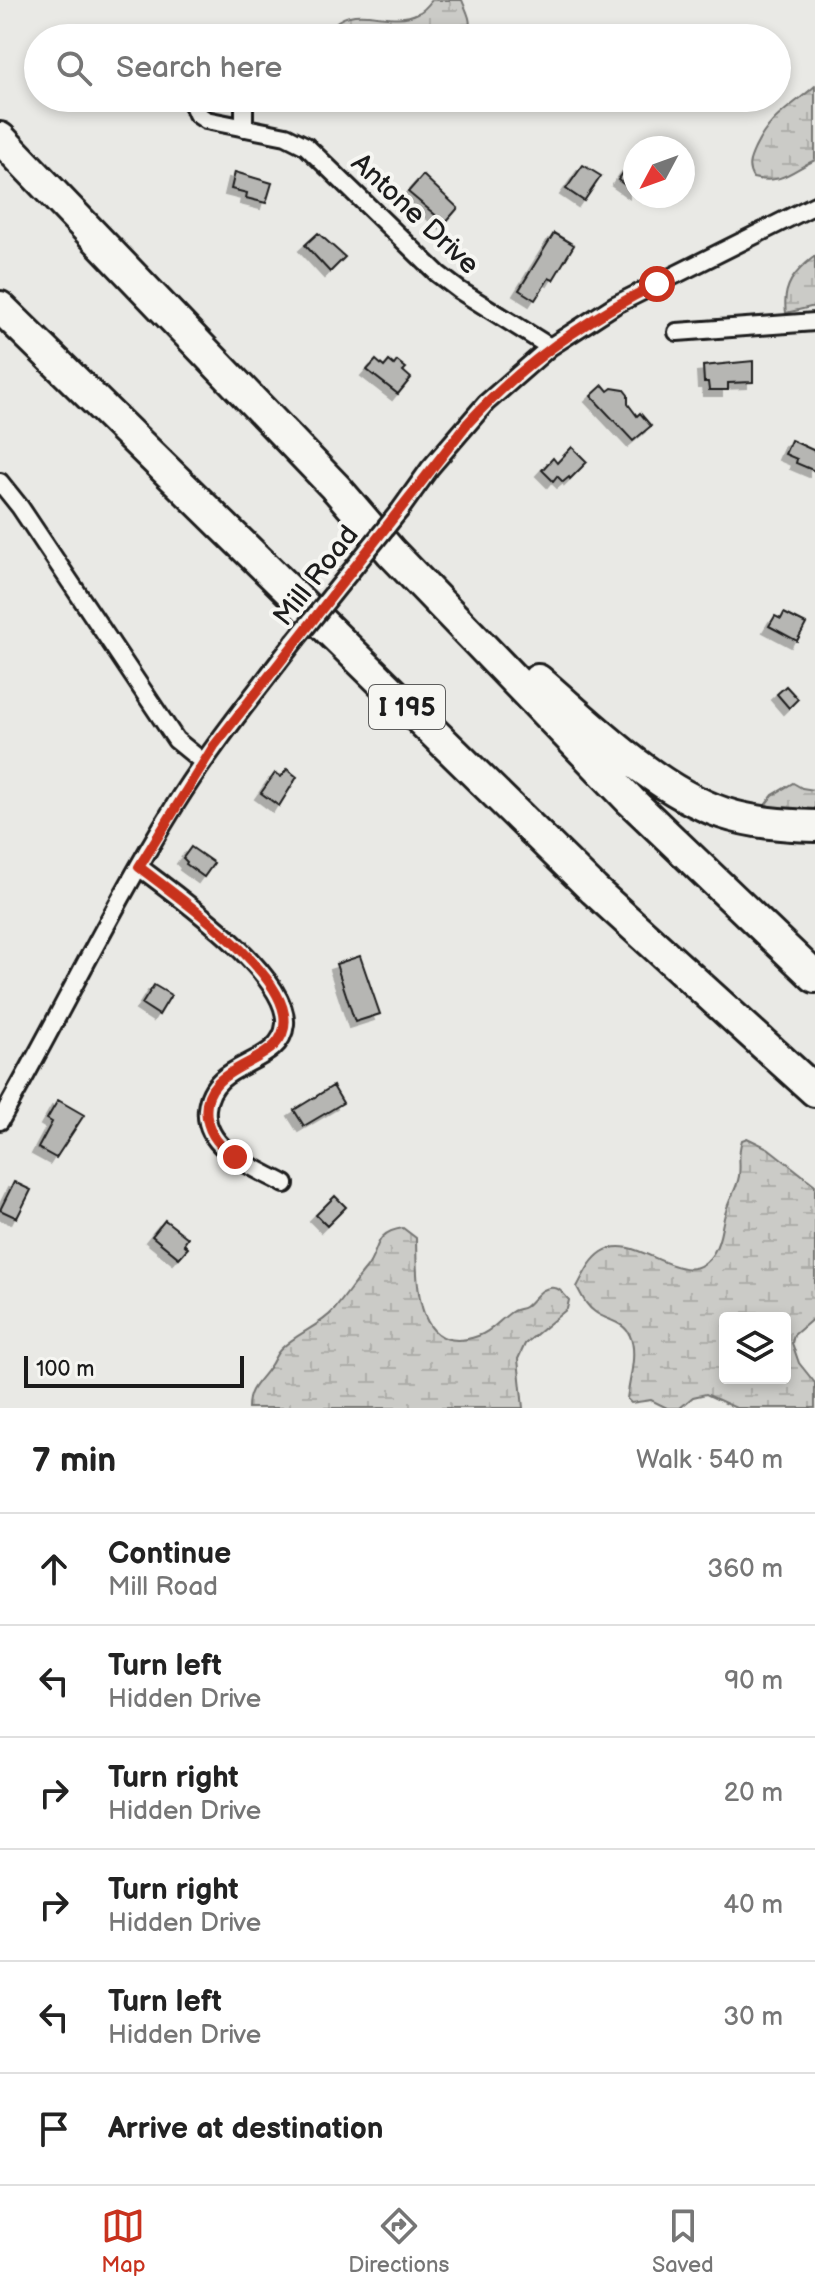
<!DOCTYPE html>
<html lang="en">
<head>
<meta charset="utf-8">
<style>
	body { margin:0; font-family:"Balsamiq Sans",sans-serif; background:#f6f6f6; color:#222 }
	.controls { position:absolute; right:24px; bottom:24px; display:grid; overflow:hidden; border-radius:8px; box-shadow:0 4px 12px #0003 }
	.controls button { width:72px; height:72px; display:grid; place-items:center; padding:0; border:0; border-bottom:2px solid #e0e0e0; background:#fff; color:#222; font:40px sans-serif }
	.compass { position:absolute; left:623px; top:136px; width:72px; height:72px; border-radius:50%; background:#fff; box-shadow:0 4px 12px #0003; rotate:229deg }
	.scale { position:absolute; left:24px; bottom:20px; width:220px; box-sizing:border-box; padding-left:8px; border:4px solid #1c1c1c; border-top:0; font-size:22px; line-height:28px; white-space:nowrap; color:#1c1c1c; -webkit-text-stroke:6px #f6f6f2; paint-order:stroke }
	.stop { position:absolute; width:24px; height:24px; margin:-18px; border:6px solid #c8321e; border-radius:50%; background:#fff }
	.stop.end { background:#c8321e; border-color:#fff; box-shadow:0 2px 8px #0008 }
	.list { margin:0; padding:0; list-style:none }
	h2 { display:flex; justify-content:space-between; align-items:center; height:104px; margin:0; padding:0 32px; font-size:34px }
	h2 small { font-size:26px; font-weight:400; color:#767676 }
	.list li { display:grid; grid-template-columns:52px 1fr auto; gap:24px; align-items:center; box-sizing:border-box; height:112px; padding:0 32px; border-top:2px solid #e0e0e0 }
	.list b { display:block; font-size:30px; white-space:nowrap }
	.list p { margin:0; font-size:26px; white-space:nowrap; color:#767676 }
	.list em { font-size:26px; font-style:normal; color:#767676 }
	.icon { flex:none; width:44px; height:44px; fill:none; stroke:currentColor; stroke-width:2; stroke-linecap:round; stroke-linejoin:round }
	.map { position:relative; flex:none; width:815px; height:1408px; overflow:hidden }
	.search { position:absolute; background:#fff; box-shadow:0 4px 12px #0003; left:24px; right:24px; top:24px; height:88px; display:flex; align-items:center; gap:20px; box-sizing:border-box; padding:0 28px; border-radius:44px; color:#767676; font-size:30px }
	.sheet { height:776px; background:#fff }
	nav { display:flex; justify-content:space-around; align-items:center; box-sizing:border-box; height:112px; border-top:2px solid #e0e0e0; background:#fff; font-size:22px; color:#767676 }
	nav a { display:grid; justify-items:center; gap:4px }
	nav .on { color:#c8321e }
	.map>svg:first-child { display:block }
	.wetland { fill:url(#wetland-marsh); stroke:#747472; stroke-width:2; fill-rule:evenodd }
	.building { fill:#b6b6b3; stroke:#1c1c1c; stroke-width:2; filter:url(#shadow) }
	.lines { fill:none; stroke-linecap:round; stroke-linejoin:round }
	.street-casing { stroke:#1c1c1c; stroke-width:22 }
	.highway-casing { stroke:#1c1c1c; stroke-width:36 }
	.street { stroke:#f6f6f2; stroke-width:16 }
	.highway { stroke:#f6f6f2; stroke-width:30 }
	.street-bridge-casing { stroke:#1c1c1c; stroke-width:22; stroke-linecap:butt }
	.street-bridge { stroke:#f6f6f2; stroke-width:16 }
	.route { stroke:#c8321e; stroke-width:10 }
	.labels { text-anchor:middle; stroke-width:8; stroke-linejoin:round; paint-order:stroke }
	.shield { fill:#f6f6f2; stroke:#5d5d5c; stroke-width:2 }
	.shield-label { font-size:26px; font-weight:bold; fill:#1c1c1c }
	.street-label { font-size:28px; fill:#1c1c1c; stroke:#f6f6f2 }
</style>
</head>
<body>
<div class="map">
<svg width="815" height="1408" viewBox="0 0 815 1408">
	<defs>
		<pattern id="wetland-marsh" width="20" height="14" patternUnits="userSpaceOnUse" patternTransform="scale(2)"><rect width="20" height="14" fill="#cbcbc7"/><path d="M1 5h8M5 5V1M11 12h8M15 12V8" fill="none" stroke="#aeaeaa"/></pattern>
		<filter id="shadow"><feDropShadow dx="-6" dy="6" stdDeviation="0" flood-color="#0004"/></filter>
	</defs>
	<rect width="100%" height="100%" fill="#e9e9e5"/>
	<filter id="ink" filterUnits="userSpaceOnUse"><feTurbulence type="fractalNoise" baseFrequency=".0125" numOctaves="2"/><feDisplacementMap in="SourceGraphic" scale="16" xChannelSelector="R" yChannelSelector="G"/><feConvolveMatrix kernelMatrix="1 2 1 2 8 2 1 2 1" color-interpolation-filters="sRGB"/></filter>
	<g filter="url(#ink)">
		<path class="wetland" d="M 432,0 L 462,0 C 469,18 476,24 460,38 L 341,38 L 334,31 L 333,25 C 357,2 390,27 418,13 C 423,11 429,4 432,0 Z
			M 815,86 L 815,160 C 791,171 782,185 753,178 C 746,167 750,159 755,148 C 771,115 789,109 815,86 Z
			M 815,256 L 815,306 L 786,313 C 782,286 794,272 815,256 Z
			M 793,783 L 802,788 L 815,790 L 815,820 L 792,821 L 766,804 L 773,795 Z
			M 747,1138 L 768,1148 L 815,1185 L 815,1317 L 794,1335 L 792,1343 L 799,1363 L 815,1383 L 815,1408 L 736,1408 L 706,1394 L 693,1397 L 680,1408 L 667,1408 L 651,1400 L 631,1403 L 627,1399 C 629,1381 638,1353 630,1336 C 624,1321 607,1321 595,1312 C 586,1306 582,1296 577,1287 C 584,1274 590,1260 602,1252 C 637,1228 687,1299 714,1252 C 722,1239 721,1225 726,1211 C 729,1199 737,1189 739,1176 C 741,1163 737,1155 742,1140 ZM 725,1318 L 785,1318 L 785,1378 L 725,1378 Z
			M 403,1228 L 416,1238 C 417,1278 413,1359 478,1336 C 493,1331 500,1319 513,1311 C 517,1309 522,1309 525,1307 C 534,1301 541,1285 555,1288 C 561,1289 565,1296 569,1300 L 567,1309 L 525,1344 L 518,1359 L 523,1408 L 248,1408 C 248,1387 260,1382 270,1366 C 274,1361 275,1355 280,1350 C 296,1333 319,1327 334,1310 C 345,1297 354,1283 365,1270 C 381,1251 371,1233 403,1228 Z"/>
		<path class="building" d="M 583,165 L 601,176 L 584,201 L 566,189 Z
			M 628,166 L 635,171 L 635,192 L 618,180 Z
			M 235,172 L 272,183 L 266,203 L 246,198 L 247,193 L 231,189 Z
			M 423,175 L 458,208 L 445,223 L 408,192 Z
			M 318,233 L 345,257 L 330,272 L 305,245 Z
			M 554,233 L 574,245 L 553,280 L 549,278 L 535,300 L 519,290 Z
			M 376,360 L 384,367 L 389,361 L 394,365 L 397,361 L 406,368 L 403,371 L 411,378 L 398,394 L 367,370 Z
			M 753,361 L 753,382 L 728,383 L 728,390 L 709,390 L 708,382 L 704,382 L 703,366 Z
			M 603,385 L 608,391 L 612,388 L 624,390 L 628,395 L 628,404 L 637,416 L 640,413 L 651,426 L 633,441 L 591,396 Z
			M 791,440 L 815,451 L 815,471 L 796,463 L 797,459 L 785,454 Z
			M 572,447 L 587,462 L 570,479 L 569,477 L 563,482 L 557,476 L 553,481 L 542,470 L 553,458 L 557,463 Z
			M 784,613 L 806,624 L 797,641 L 769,626 L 775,616 L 781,619 Z
			M 786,686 L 798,699 L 789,708 L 777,694 Z
			M 287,769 L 297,777 L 279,806 L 261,793 L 275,773 L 281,777 Z
			M 191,847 L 214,863 L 204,877 L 186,864 L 187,862 L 183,858 Z
			M 360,956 L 380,1014 L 355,1022 L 336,964 Z
			M 154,985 L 171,995 L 159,1015 L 142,1004 Z
			M 333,1086 L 343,1103 L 304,1126 L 294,1110 Z
			M 58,1100 L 84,1115 L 56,1158 L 38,1148 L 52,1122 L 47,1119 Z
			M 14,1182 L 31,1190 L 17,1218 L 0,1210 Z
			M 335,1196 L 346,1207 L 327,1226 L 316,1215 Z
			M 165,1220 L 188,1238 L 184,1244 L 188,1248 L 179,1258 L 152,1236 Z"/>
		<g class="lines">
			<g class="street-casing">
				<path id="street" d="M 190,98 L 197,114 L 206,120 L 286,136 L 306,146 L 438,274 L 459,290 L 550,347
					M 244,98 L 244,128
					M 677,332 L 815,322
					M 0,482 L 20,507 L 176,740 L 203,762
					M 400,510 L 430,468 L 486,403 L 550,347 L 615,305 L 815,205
					M 139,867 C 176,895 289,975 285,1024 C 281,1068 212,1058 207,1109 C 203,1150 256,1168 285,1184
					M 0,1121 C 60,1016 112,907 175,805 C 211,747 253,696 294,642"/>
			</g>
			<g class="highway-casing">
				<path id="highway" d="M 0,138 L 337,489 L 391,552 L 631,801 L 815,977
					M 0,307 L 594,890 L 815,1091
					M 538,680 C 592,726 655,790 723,813 C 753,823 784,825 815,826"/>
			</g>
			<use href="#street" class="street"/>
			<use href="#highway" class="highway"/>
			<g class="street-bridge-casing">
				<path id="street-bridge" d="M 294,642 L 400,510"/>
			</g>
			<use href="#street-bridge" class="street-bridge"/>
		</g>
	</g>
	<g class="lines" filter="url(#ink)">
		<path class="route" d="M 235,1157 C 221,1147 210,1136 207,1118 C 198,1057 293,1070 284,1014 C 276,965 178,897 139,867 L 214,746 L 467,424 C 522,364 584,320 657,284"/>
	</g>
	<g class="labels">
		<rect class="shield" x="369" y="685" width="76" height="44" rx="6"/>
		<g class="shield-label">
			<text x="407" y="716">I 195</text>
		</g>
		<g class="street-label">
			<text transform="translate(416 213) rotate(43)" y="10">Antone Drive</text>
			<text transform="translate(315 575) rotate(-52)" y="10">Mill Road</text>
		</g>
	</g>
</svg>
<div class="controls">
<button><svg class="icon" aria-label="layers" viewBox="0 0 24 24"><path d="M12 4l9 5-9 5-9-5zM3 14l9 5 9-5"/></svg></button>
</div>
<svg class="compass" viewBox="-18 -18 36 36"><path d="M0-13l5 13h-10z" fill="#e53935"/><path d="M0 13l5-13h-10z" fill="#767676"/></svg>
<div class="scale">100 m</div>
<div class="stop" style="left:657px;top:284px"></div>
<div class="stop end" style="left:235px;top:1157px"></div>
<div class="search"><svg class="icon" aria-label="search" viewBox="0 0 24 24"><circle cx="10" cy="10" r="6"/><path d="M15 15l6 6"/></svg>Search here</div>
</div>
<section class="sheet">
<h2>7 min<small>Walk · 540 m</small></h2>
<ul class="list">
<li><svg class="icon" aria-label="ahead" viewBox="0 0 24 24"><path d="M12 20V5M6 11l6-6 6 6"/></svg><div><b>Continue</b><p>Mill Road</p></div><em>360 m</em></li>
<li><svg class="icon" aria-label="left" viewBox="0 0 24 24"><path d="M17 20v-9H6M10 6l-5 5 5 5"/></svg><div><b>Turn left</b><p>Hidden Drive</p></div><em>90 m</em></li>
<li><svg class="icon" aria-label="right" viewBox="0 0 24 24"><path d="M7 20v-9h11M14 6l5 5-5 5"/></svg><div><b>Turn right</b><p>Hidden Drive</p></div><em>20 m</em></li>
<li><svg class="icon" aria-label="right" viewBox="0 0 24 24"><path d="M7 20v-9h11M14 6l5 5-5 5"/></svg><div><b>Turn right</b><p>Hidden Drive</p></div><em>40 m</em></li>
<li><svg class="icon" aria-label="left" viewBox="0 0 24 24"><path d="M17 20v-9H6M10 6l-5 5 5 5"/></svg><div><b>Turn left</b><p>Hidden Drive</p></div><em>30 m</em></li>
<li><svg class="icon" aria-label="arrive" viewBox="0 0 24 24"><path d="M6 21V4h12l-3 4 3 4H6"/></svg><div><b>Arrive at destination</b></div></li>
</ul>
</section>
<nav>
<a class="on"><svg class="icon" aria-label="map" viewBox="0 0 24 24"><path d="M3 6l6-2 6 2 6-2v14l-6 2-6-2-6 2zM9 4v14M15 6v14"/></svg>Map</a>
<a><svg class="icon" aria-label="directions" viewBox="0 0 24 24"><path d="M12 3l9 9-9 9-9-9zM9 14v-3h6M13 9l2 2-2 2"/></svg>Directions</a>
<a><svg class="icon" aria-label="saved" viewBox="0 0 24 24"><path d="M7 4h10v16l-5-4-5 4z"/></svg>Saved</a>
</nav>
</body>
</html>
